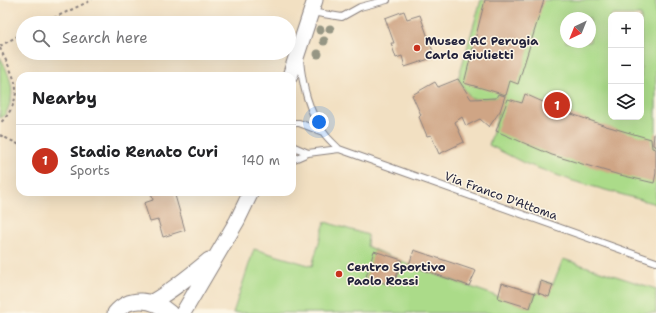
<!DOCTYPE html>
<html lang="en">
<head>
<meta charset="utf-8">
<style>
	body { margin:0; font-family:"Shantell Sans",sans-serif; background:#f6f6f6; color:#202124 }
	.controls { position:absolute; right:12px; top:12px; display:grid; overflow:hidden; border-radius:8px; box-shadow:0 4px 16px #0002 }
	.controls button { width:36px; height:36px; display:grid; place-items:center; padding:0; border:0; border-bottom:1px solid #e0e0e0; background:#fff; color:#202124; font:20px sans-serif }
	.compass { position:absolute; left:560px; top:12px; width:36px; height:36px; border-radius:50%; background:#fff; box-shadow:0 4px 16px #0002; rotate:223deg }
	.you { position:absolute; left:319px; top:122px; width:14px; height:14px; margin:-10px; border:3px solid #fff; border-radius:50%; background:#1a73e8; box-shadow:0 0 0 6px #1a73e833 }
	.badge { display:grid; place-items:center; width:26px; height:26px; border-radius:50%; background:#c8321e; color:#fff; font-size:13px; font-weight:700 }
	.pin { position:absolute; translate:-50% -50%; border:2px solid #fff; box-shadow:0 1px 4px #0006 }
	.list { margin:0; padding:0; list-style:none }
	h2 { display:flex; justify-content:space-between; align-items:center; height:52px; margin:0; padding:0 16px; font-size:17px }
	h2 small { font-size:13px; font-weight:400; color:#757577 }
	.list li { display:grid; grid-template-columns:26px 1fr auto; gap:12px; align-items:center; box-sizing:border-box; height:72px; padding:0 16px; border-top:1px solid #e0e0e0 }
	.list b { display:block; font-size:15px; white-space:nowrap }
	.list p { margin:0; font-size:13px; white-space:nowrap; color:#757577 }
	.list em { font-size:13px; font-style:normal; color:#757577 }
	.icon { flex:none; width:22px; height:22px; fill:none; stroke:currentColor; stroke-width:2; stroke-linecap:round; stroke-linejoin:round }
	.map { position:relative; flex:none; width:656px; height:313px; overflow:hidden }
	.search { position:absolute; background:#fff; box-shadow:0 4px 16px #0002; left:16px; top:16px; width:280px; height:44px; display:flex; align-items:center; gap:10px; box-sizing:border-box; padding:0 14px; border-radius:22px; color:#757577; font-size:15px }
	.panel { position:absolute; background:#fff; box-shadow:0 4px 16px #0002; left:16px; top:72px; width:280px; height:124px; border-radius:12px }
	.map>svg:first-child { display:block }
	.grass { fill:#abdb89; stroke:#667e62; fill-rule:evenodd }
	.building { fill:#cfa585 }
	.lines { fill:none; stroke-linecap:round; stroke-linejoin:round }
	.service-casing { stroke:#8a817e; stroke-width:8 }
	.tertiary-casing { stroke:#8a817e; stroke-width:17 }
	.path { stroke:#8a817e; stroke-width:2; stroke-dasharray:3 3; stroke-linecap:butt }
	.service { stroke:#fff; stroke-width:6 }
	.tertiary { stroke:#fff; stroke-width:15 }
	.tree { fill:#969684 }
	.poi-dot { fill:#c8321e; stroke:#fcf5e5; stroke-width:1.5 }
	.labels { text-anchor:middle; stroke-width:3; stroke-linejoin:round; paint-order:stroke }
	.poi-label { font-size:12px; font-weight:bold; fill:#22223b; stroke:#fcf5e5; text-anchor:start }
	.street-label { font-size:12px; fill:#22223b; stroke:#fcf5e5 }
</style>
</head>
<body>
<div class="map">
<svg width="656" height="313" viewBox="0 0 656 313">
	<rect width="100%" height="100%" fill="#fcf5e5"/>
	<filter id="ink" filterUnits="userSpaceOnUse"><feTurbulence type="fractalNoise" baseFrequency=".025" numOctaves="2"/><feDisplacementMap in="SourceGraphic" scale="8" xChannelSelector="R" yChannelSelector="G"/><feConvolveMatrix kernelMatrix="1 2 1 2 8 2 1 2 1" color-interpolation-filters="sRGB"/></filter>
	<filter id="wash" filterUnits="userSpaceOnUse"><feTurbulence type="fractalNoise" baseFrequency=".012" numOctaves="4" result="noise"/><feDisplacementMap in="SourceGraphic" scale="16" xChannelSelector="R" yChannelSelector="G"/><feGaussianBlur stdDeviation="0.9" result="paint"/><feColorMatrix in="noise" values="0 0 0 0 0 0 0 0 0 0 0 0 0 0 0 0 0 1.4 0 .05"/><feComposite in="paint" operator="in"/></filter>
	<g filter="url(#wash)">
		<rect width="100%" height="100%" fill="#f2e0c2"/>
		<path class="grass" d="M 481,0 L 656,0 L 656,204 L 573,181 L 524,163 L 489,145 L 504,96 L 499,94 L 496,98 L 471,99 L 458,79 ZM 611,15 L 641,15 L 641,117 L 611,117 ZM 566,18 L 590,18 L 590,42 L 566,42 Z
			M 0,57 C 8,72 16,89 9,106 C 7,111 6,115 0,118 Z
			M 325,222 L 368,235 L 367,246 C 380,254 396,256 409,265 L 530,308 L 535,293 L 538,293 L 541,281 L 553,284 L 563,259 L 656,289 L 656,313 L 233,313 L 254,249 L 312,266 Z"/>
		<g id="blocks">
			<path class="building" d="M 485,0 L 544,0 L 518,84 L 510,81 L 506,95 L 464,83 Z
				M 404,11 L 407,19 L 420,15 L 435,57 L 405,67 L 402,56 L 396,58 L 391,43 L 394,43 L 385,18 Z
				M 458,79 L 471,99 L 496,98 L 498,94 L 505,96 L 500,111 L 489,127 L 480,119 L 466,126 L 462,117 L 455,122 L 464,142 L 439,154 L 431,135 L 427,136 L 419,117 L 421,115 L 412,95 L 435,82 L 438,87 Z
				M 525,94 L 563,111 L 606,126 L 651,139 L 652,148 L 656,149 L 656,173 L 654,183 L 616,174 L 552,155 L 496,131 L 508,99 L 522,103 Z
				M 656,131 L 656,147 L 653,145 L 654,134 Z
				M 151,192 L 174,192 L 185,230 L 163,237 L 158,220 L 150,222 L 144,203 L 153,200 Z
				M 414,250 L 476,271 L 469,286 L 409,265 Z
				M 374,251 L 402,260 L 393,286 L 366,277 Z
				M 541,281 L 553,285 L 549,297 L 538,293 Z
				M 502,283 L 535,293 L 530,308 L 498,298 Z"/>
		</g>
	</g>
	<g filter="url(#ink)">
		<use href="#blocks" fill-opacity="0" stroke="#8a817e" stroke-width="1"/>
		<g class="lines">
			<g class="service-casing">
				<path id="service" d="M 311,12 L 342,17 L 360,7 L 387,0
					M 300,60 C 302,84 309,113 324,133 C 328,139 334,144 339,149 L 656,262
					M 292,123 L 299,123 L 323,132
					M 292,146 L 308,153
					M 292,160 L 308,153 L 339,149"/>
			</g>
			<g class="tertiary-casing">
				<path id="tertiary" d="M 290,76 L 315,0
					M 152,302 C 173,290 191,275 209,260
					M 115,313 C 130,295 154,299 170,313
					M 183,313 L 237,221 L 251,192"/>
			</g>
			<path class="path" d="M 43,23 L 92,0
				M 0,46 L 23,33
				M 0,48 C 5,60 16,77 16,90 C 16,102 9,116 0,123
				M 0,135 L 20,145"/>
			<use href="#service" class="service"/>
			<use href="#tertiary" class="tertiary"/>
		</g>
		<g class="tree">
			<circle cx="330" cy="29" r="4.5"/>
			<circle cx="320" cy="30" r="4.5"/>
			<circle cx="324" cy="41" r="4.5"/>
			<circle cx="318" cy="54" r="4.5"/>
		</g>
	</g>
	<g class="poi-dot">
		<circle cx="417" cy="48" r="4"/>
		<circle cx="339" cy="274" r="4"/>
	</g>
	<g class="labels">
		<g class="poi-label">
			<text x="425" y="45">Museo AC Perugia<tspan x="425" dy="14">Carlo Giulietti</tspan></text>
			<text x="347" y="271">Centro Sportivo<tspan x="347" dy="14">Paolo Rossi</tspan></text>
		</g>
		<g class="street-label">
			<text transform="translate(501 196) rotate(20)" y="4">Via Franco D'Attoma</text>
		</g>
	</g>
</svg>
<div class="controls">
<button>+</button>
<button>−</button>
<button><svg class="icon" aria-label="layers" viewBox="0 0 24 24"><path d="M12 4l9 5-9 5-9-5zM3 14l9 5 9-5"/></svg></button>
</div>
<svg class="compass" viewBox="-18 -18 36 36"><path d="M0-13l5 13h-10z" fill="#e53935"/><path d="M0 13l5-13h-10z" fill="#757577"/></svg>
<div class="you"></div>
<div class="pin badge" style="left:557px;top:105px">1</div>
<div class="search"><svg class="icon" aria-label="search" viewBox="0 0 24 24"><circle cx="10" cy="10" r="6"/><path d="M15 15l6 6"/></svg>Search here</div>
<section class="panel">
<h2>Nearby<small></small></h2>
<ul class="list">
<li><span class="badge">1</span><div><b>Stadio Renato Curi</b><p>Sports</p></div><em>140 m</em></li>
</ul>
</section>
</div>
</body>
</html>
